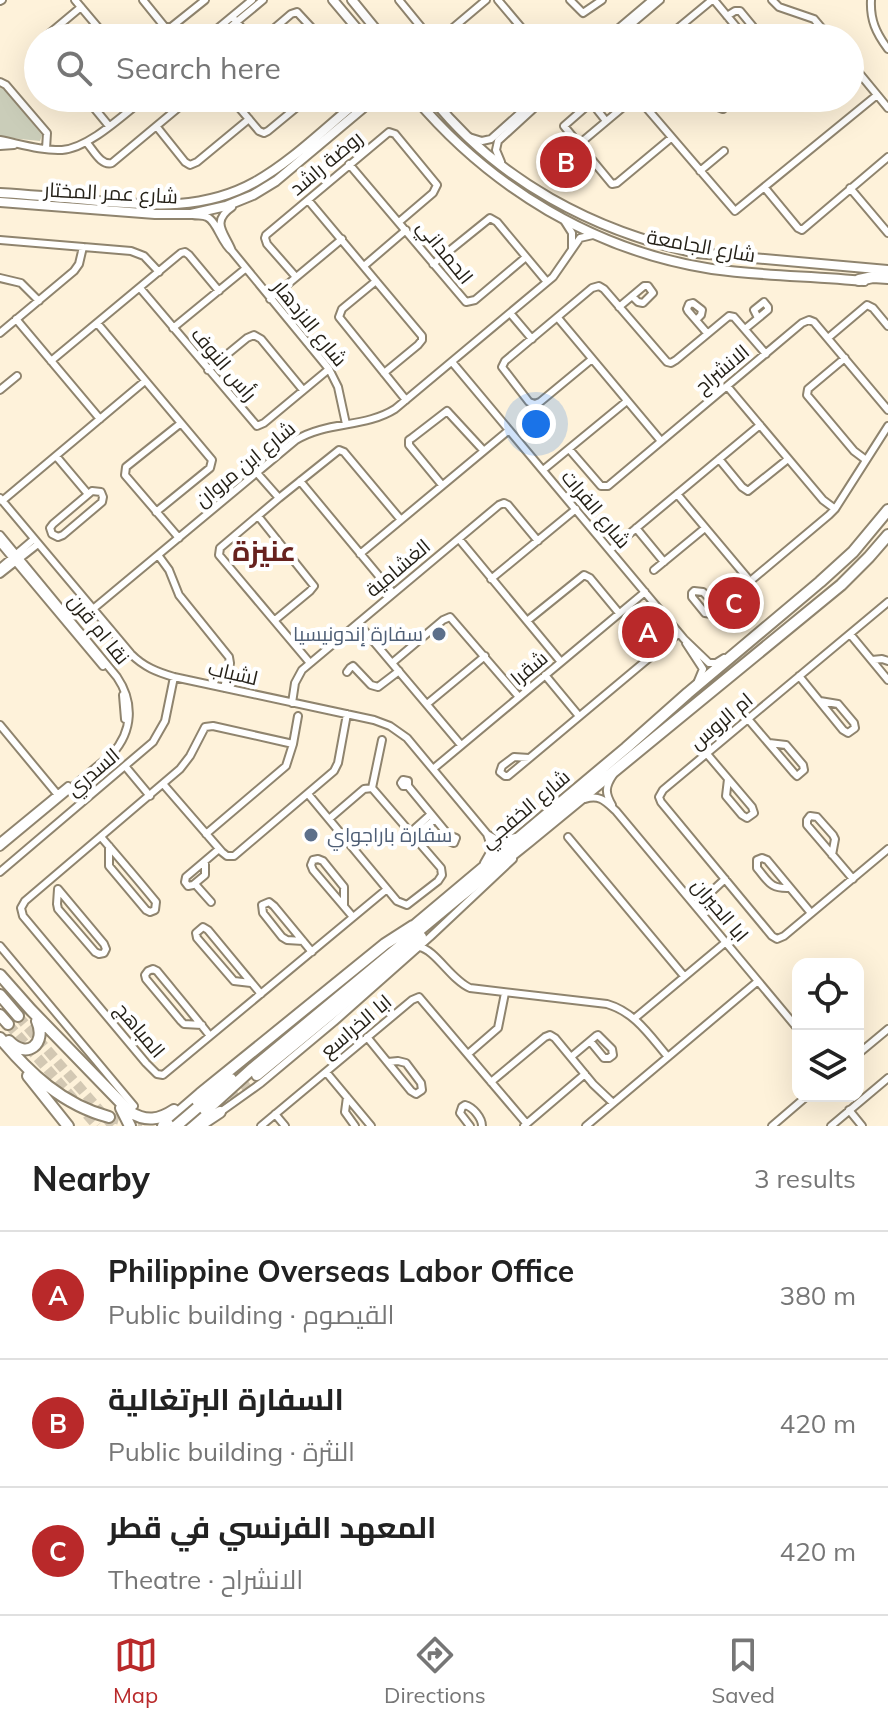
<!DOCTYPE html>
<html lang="en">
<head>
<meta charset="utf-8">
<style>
	body { margin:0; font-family:Mulish,Cairo,sans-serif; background:#f2f2f2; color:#222 }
	.controls { position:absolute; right:24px; bottom:24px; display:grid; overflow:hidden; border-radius:16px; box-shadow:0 8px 32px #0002 }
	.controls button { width:72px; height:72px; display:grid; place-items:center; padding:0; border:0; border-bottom:2px solid #e0e0e0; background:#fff; color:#222; font:40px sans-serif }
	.you { position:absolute; left:536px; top:424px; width:28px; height:28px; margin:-20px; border:6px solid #fff; border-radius:50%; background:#1a73e8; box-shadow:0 0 0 12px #1a73e833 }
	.badge { display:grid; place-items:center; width:52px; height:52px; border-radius:50%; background:#b9292a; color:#fff; font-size:26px; font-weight:700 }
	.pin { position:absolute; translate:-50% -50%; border:4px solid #fff; box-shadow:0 2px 8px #0006 }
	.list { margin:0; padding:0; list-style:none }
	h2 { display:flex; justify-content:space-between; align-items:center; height:104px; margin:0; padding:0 32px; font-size:34px }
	h2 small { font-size:26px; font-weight:400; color:#767676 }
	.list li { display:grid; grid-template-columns:52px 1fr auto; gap:24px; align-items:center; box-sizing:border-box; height:128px; padding:0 32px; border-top:2px solid #e0e0e0 }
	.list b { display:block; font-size:30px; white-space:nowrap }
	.list p { margin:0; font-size:26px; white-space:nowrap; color:#767676 }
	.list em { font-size:26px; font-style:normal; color:#767676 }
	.icon { flex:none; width:44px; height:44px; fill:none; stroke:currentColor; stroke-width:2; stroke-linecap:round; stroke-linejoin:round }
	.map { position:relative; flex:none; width:888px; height:1126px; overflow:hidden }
	.search { position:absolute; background:#fff; box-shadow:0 8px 32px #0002; left:24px; right:24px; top:24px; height:88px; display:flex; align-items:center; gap:20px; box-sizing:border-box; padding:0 28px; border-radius:44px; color:#767676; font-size:30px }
	.sheet { height:488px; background:#fff }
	nav { display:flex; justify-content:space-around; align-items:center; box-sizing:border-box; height:112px; border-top:2px solid #e0e0e0; background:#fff; font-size:22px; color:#767676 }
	nav a { display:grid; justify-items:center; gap:4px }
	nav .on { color:#b9292a }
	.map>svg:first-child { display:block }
	.green { fill:#cacdb9 }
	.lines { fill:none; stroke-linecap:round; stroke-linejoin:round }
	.highway-tunnel { stroke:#d3c8b3; stroke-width:10; stroke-dasharray:10 5; stroke-linecap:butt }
	.minor-casing { stroke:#8f846e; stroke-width:10 }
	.major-casing { stroke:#8f846e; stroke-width:12 }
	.highway-casing { stroke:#8f846e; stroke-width:14 }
	.minor { stroke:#fff; stroke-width:6 }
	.major { stroke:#fff; stroke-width:8 }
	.highway { stroke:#fff; stroke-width:10 }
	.highway-bridge-casing { stroke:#8f846e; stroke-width:14; stroke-linecap:butt }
	.highway-bridge { stroke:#fff; stroke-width:10 }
	.service-dot { fill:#5c6f8a; stroke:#fff; stroke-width:3 }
	.labels { text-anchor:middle; stroke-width:8; stroke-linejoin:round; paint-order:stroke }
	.street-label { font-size:20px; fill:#252118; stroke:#fff }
	.service-label { font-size:20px; fill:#4e5e75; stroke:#fff; text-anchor:end }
	.district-label { font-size:28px; font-weight:bold; fill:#67221f; stroke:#fff }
</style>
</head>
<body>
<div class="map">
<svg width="888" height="1126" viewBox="0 0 888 1126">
	<rect width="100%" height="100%" fill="#fef2da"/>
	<path class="green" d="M 0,88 L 4,89 L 42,135 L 40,141 L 0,137 Z"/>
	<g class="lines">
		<path class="highway-tunnel" d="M 18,1016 L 113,1126
			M 8,1024 L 97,1126
			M 216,1105 L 257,1075
			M 109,1117 L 142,1126"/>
		<g class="minor-casing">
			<path id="minor" d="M 75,0 L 107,38
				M 143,0 L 164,26 L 170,28 L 205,0
				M 399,0 L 430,38
				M 498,0 L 530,38
				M 570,0 L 583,13 L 602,0
				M 714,0 L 743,35 L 747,36 L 754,31 L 754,28 L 740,11 L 735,11 L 727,16
				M 772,0 L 779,7 L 814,19 L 830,38
				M 871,0 C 870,20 876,33 888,49
				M 0,1 L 2,0
				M 234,19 L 250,38
				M 44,38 L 81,7
				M 206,38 L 252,0
				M 217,38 L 263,0
				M 263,38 L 291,14 L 297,12 L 321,38
				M 441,38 L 486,0
				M 607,38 L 652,0
				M 615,38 L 660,0
				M 666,38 L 712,0
				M 850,62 L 888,108
				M 0,82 L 6,85 L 47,133 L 46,149
				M 86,98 L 109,126
				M 231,98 L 259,131 L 264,133 L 268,131 L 308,98
				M 638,98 L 735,211 L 877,95
				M 710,98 L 718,107 L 723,109 L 728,104 L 726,98
				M 127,110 L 135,98
				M 606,121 L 595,107 L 588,105 L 564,126 L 612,184 L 617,183 L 671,138
				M 157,127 L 185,162 L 190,165 L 197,162 L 249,119
				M 469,137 L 482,141 L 491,139 L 537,98
				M 0,140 C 20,144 42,151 62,150 C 89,148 123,115 145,98
				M 87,143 C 94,151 101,166 112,163 L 190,98
				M 578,145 L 634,98
				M 0,146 L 14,145
				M 501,162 L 496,150 L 498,141 L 545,98
				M 349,164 L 466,302 L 475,300 L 526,257
				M 700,171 L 724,151
				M 765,188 L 798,228 L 802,230 L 888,157
				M 850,188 L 888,233
				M 308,200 L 422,336 L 422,340 L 418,345 L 384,373
				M 193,215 C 198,216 203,215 207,217 C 217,221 221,243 232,251 L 329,369 L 338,387 L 346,424
				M 565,222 L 572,233 L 572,248
				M 0,240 L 131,251 L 144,256 L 159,272
				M 232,251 C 225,233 210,222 232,207
				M 433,264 L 490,218 L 497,222 L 547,282
				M 364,266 L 406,230
				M 296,277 L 267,244 L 265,238 L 266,235 L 389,132 L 395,134 L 437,185 L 433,193 L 399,222
				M 0,278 L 21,283 L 39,301
				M 376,281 L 342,309 L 339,317 L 406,400
				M 140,288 L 257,426 L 264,423 L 329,369
				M 270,299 L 342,239
				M 619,307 L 644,286 L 648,286 L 653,293 L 643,303 L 638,302 L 632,296
				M 510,313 L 532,339
				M 558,318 L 661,441
				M 16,319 L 100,419
				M 696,320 L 701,315 L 702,310 L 693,303 L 689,304 L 687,309 L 688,311 L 707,333
				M 97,323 L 212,460 L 210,468 L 156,512
				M 173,328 L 245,269
				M 745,329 L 768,310 L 768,307 L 764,302 L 754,310 L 758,318
				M 0,333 L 74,271 L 79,264 L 83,247
				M 828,338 L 867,305 L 873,308 L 888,326
				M 845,358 L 808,389 L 807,395 L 854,451 L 866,460
				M 592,359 L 540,402 L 535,404 L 529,402 L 502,367 L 505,361 L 592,288 L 599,286 L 604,289 L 667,362 L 671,363 L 676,360 L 729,316 L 734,317 L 766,354
				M 51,361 L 181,253 L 185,252 L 189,255 L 219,291
				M 452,362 L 684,639 L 709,663 L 716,663 L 724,658
				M 208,370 L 247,338 L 254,335 L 261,339 L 303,390
				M 727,386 L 823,500 L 835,509
				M 0,390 L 17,376
				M 569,449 L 601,486 L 608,486 L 802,323 L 809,320 L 814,322 L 888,410
				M 56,456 L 88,494
				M 719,459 L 742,487 L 748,491 L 788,459
				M 543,470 L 627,401
				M 257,473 L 279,498
				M 300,481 L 393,593
				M 442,485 L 409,445 L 409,440 L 412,438 L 447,411 L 483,450
				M 92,491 L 101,492 L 103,497 L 102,502 L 63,535 L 58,537 L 52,534 L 50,528 L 53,524 Z
				M 677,494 L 750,581
				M 0,498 L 131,654 C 144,667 157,672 174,677 L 374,720 L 390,726 L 407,738 L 487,834 L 499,841 L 516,837
				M 2,501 L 145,381
				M 258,516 L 314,586 L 310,591 L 275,620
				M 636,528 L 664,562
				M 0,535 L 117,677 C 134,702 133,731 112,754 L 0,847
				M 179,538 L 125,475 L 126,467 L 181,423
				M 459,539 L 561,662
				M 0,543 L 103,666
				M 610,550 L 760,425
				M 360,554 L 509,430
				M 158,555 L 169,570 L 179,595 L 229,657 L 230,663 L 224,688
				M 0,568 L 34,539
				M 654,570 L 705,528
				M 0,574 L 38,544
				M 491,579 L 576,509
				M 888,602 L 663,790 L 659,797 L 661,802 L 772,936 L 777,939 L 784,936 L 888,849
				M 718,607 L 703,592 L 694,591 L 692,593 L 692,597 L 705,613 L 711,614 L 829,515 L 835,509 L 888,426
				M 93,609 L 296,440 C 327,421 365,428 395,409 L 553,277 L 580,238 L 593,235
				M 527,621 L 584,575 L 590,578 L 619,613
				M 358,623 L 461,745
				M 850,634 L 888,680
				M 686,643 L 703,669 L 698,681
				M 872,660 L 882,659 L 888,661
				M 310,663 L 219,555 L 220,548 L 279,498 L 339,450 L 344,452 L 401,520
				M 392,663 L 443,620 L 450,617 L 519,697
				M 347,672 L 350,668 L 353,666 L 371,685 L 378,687 L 399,671
				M 545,675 L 579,716
				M 799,676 L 843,730 L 848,733 L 855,728 L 854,723 L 838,704 L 820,701
				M 123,695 L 125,719
				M 292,703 L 295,683 L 302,670 L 499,505 L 504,503 L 508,505 L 538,541
				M 427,704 L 485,656
				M 748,719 L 794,773 L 797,776 L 804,770 L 803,765 L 786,745 L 769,743
				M 0,725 L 58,795
				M 293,744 L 213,726 L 205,727 L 190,756 L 180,769 L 25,901 L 21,908 L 23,916 L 146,1063 L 157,1074 L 163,1075 L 387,889
				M 707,754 L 752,807 L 754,813 L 747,818 L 742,815 L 726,796 L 728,779
				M 529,758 L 514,757 L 502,766 L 500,772 L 505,776 L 508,776 L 679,633
				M 125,766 L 150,796
				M 433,769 L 645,592
				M 403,780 L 408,781 L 408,786 L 403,786 L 401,783 Z
				M 164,785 L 222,852 L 227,856 L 234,856 L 334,771 L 338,763 L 347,714
				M 408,786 L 450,837
				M 372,788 L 382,740
				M 308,794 L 397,901 L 407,905 L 438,881 L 442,875 L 441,868 L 372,788
				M 585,799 C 600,794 606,802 616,811 L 798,1029
				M 612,805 C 605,793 605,787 613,775
				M 329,819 L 364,789 L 372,788
				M 411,832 L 431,814
				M 206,834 L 286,766 L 293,744 L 298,716
				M 451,836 L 456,838 L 454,843 L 449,841 Z
				M 101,837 C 120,859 138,880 156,902 L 155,910 L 150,912 L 146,910 L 109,866 L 109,846
				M 414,837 L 435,819
				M 568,837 L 684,976
				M 0,842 L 68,786
				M 832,855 L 835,839 L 833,835 L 817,817 L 810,816 L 807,820 L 807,825 L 853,879
				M 205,861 L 205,875 L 193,885 L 188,886 L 185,882 L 186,877 L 219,849
				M 484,863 L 492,849 L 487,834
				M 0,872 L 153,742 L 165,721 L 174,677
				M 195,884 L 211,902
				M 790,888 C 770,889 769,882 757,868 L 757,860 L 762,858 L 767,860 L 811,913
				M 58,889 L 104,944 L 106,949 L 104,953 L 99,954 L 95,952 L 58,909 L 57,904 Z
				M 344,906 L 344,887 L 323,861 L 318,859 L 313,860 L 311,865 L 313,870 L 353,917
				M 696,906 L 725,879
				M 303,941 L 287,940 L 282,937 L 263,913 L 262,905 L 269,902 L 274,906 L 312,952
				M 0,946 L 134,1106
				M 419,947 C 435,949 451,980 470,988 L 607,1004 C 635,1012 650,1036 668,1057
				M 251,983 L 234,981 L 197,938 L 196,933 L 203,927 L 208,930 L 261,994
				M 635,1018 L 726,942
				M 202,1025 L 184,1024 L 181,1021 L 146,979 L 145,975 L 148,971 L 153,969 L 157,971 C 175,993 193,1014 210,1036
				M 367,1037 L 411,1091 L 416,1094 L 422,1090 L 421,1083 L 406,1063 L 398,1061 L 388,1062
				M 468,1054 L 498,1028 L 505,993
				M 858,1054 L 888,1029
				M 571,1057 L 596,1036 L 598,1035 L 612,1049 L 613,1055 L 609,1058 L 604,1058 L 590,1041
				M 326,1072 L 371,1126
				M 491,1082 L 545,1037 L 550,1035 L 555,1038 L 593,1084 L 613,1103
				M 347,1097 L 345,1112 L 355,1126
				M 849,1110 L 862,1126
				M 219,1113 L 261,1083 L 334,1022 L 430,937 L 513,859
				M 275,1114 L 285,1126
				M 261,1126 L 412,1000 L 419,997 L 526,1123
				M 470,1126 L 460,1113 L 462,1107 L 465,1105 C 473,1107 482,1118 482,1126
				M 524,1126 L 585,1074
				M 586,1126 L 758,981
				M 772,1126 L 807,1096
				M 831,1126 L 888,1078"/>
		</g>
		<g class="major-casing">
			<path id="major" d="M 333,0 L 365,38
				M 352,0 L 383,38
				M 415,98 C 491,188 595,251 712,269 C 762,276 814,276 864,281
				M 432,98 C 497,180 595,232 697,253 L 888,270
				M 0,193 C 33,195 66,198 98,201 C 153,206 205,210 255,182 C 294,160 327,126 362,98
				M 0,202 L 155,214 L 191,214 L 226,206 L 253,195 L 276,181 L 375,98"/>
		</g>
		<g class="highway-casing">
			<path id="highway" d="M 859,280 L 873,277 L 888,278
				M 409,930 L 626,748 L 688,693 L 820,582 L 853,552 L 888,510
				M 0,975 L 31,1010 L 130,1112 C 146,1122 159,1120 174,1110
				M 0,995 L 18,1016
				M 0,1015 L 8,1024
				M 0,1038 C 29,1073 63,1105 109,1117
				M 9,1041 C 27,1060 47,1044 37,1021
				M 257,1075 L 382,972 L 421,937
				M 28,1076 L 68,1126
				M 121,1108 L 130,1126
				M 197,1108 L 231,1079
				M 163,1126 L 200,1094 L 385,944 L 413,926
				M 189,1126 L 253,1068 L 457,899 L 529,841 L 841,585 L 869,557 L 888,535
				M 199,1126 L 220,1112"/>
		</g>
		<use href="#minor" class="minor"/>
		<use href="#major" class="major"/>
		<use href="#highway" class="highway"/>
		<g class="highway-bridge-casing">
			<path id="highway-bridge" d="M 176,1126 L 197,1108"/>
		</g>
		<use href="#highway-bridge" class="highway-bridge"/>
	</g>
	<g class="service-dot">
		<circle cx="439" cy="634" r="8"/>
		<circle cx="311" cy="835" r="8"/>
	</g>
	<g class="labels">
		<g class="street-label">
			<text transform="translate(326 163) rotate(-40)" y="7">روضة راشد</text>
			<text transform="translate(111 193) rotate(3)" y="7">شارع عمر المختار</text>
			<text transform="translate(701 246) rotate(10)" y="7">شارع الجامعة</text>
			<text transform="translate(445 252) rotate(51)" y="7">الحمداني</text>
			<text transform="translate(310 323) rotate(51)" y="7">شارع الازدهار</text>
			<text transform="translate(224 364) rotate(50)" y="7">رأس النوف</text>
			<text transform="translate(722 369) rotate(-40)" y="7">الانشراح</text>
			<text transform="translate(245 464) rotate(-39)" y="7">شارع ابن مروان</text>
			<text transform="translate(596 509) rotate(50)" y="7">شارع الفرات</text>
			<text transform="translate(398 568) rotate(-40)" y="7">الغشامية</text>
			<text transform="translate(99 629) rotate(51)" y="7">نقا ام قرن</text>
			<text transform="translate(529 668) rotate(-40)" y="7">شقرا</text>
			<text transform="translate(233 673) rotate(13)" y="7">لشباب</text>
			<text transform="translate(721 721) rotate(-40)" y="7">ام الروس</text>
			<text transform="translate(93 772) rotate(-40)" y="7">السدري</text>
			<text transform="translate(525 809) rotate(-40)" y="7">شارع الخفجي</text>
			<text transform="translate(720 910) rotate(50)" y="7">ابا الحيران</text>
			<text transform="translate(356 1026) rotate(-40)" y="7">ابا الخراسع</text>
			<text transform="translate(140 1030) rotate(50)" y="7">المباهج</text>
		</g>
		<g class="service-label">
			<text x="423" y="641">سفارة إندونيسيا</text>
			<text x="327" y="842" text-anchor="start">سفارة باراجواي</text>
		</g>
		<g class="district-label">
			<text x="264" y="561">عنيزة</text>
		</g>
	</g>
</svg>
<div class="controls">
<button><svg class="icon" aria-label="locate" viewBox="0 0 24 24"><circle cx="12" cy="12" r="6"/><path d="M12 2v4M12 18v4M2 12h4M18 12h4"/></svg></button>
<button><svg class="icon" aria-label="layers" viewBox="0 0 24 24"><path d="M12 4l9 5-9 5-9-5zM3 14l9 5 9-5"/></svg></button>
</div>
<div class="you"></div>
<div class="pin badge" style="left:648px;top:632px">A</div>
<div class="pin badge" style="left:566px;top:162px">B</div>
<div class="pin badge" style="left:734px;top:603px">C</div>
<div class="search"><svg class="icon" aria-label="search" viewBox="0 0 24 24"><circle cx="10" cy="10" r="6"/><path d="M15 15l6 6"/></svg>Search here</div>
</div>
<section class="sheet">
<h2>Nearby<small>3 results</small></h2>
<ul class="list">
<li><span class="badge">A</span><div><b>Philippine Overseas Labor Office</b><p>Public building · القيصوم</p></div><em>380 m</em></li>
<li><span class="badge">B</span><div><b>السفارة البرتغالية</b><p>Public building · النثرة</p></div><em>420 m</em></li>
<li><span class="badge">C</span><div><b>المعهد الفرنسي في قطر</b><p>Theatre · الانشراح</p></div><em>420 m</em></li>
</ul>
</section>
<nav>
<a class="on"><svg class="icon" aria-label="map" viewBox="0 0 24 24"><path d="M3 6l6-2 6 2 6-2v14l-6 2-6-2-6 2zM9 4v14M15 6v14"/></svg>Map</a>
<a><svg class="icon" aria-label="directions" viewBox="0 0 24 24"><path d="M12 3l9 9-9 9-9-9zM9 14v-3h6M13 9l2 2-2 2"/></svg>Directions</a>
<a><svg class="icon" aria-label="saved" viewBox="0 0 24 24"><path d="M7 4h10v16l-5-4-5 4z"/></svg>Saved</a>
</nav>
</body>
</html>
